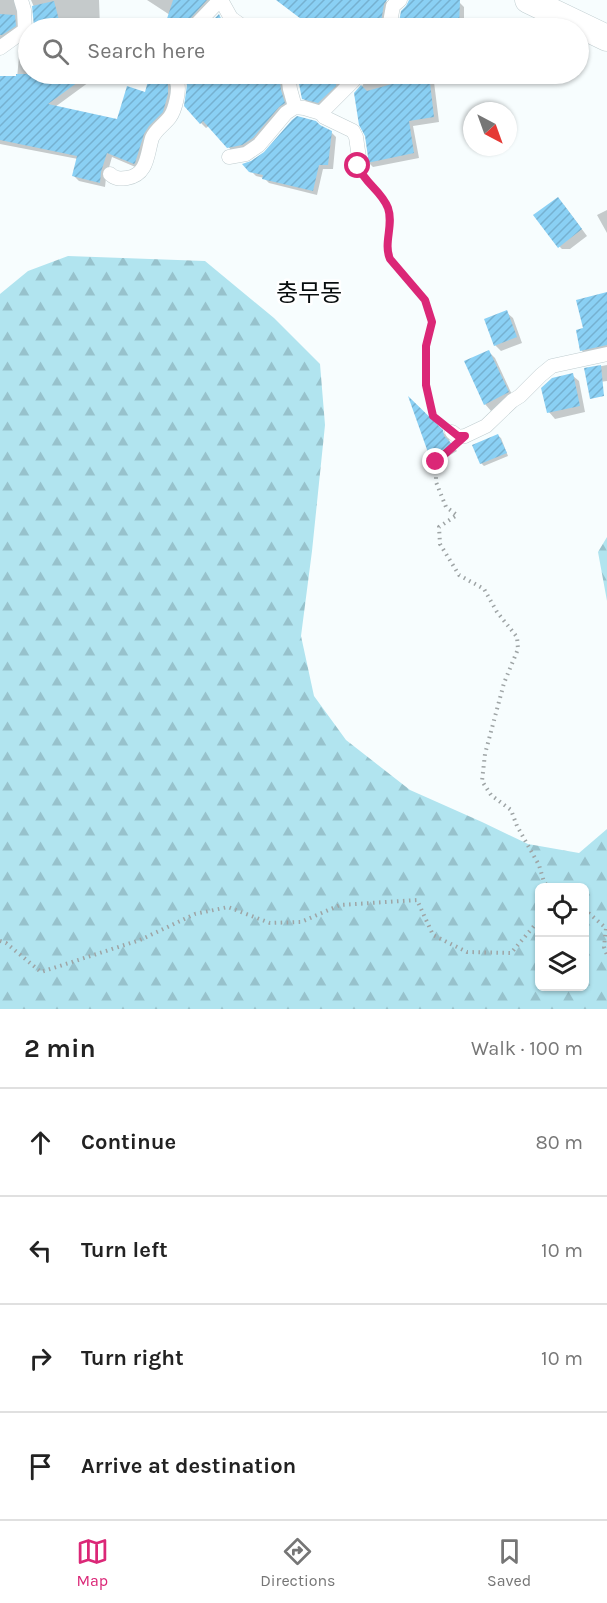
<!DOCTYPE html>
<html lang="en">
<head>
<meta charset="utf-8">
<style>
	body { margin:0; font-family:Karla,"Noto Sans KR",sans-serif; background:#f6f6f6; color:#222 }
	.controls { position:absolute; right:18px; bottom:18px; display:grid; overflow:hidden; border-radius:9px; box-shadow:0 2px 4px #0004 }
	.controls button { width:54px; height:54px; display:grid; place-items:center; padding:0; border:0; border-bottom:2px solid #e0e0e0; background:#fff; color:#222; font:30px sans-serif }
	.compass { position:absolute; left:463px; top:102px; width:54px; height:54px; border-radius:50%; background:#fff; box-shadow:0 2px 4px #0004; rotate:139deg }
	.stop { position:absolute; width:18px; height:18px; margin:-14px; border:4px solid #db2777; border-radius:50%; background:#fff }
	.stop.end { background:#db2777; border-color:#fff; box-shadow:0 2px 6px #0008 }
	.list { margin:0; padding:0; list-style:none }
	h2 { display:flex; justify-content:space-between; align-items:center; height:78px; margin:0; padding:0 24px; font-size:26px }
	h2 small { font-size:20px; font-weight:400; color:#767676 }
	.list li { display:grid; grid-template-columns:39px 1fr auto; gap:18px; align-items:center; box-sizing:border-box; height:108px; padding:0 24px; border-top:2px solid #e0e0e0 }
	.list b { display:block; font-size:22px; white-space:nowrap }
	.list em { font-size:20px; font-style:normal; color:#767676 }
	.icon { flex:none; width:33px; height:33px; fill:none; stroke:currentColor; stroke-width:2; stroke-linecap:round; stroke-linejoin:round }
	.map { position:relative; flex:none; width:607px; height:1009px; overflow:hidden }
	.search { position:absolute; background:#fff; box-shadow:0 2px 4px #0004; left:18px; right:18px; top:18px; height:66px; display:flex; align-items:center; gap:15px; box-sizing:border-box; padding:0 21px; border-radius:33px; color:#767676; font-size:22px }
	.sheet { height:510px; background:#fff }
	nav { display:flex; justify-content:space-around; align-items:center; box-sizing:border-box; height:84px; border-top:2px solid #e0e0e0; background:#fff; font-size:16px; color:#767676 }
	nav a { display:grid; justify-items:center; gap:3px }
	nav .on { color:#db2777 }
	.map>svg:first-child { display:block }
	.forest { fill:url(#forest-firs); fill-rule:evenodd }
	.shadow { fill:#0003 }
	.building { fill:url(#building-hatch) }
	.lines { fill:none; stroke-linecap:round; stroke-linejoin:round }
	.service-casing { stroke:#c0cdd0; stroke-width:15 }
	.minor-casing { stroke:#c0cdd0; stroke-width:27 }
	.path { stroke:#9ea4a5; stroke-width:4; stroke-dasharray:1.5 4.5; stroke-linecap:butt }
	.service { stroke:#fff; stroke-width:14 }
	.minor { stroke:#fff; stroke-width:26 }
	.route { stroke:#db2777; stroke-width:8 }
	.labels { text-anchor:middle; stroke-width:5; stroke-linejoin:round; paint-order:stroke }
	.neighbourhood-label { font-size:24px; fill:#080d0e; stroke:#fff }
</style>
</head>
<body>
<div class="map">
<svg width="607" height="1009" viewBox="0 0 607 1009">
	<defs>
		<pattern id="forest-firs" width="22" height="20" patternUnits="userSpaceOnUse" patternTransform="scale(1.5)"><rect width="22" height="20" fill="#b1e4ef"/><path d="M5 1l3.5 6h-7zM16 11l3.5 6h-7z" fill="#97c2cc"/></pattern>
		<pattern id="building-hatch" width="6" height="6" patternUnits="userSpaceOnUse" patternTransform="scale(1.5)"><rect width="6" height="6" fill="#8ad0f4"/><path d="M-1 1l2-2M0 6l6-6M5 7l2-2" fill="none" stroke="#76b1d0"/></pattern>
	</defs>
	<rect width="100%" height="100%" fill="#f7fdfe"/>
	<path class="forest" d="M 68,256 L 205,261 L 274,318 L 320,364 L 325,425 L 312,551 L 301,636 L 314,696 L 346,740 L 410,790 L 482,822 L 528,844 L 579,853 L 607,829 L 607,1009 L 0,1009 L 0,294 L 28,271 ZM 540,888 L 584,888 L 584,987 L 540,987 Z
		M 607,537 L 607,601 L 598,552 Z"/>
	<path class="shadow" d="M 0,0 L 20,0 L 20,31 L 8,40 L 0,40 Z
		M 31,0 L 99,0 L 100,28 L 35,28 L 34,7 Z
		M 147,0 L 210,0 L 214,4 L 191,28 L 166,28 L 170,15 Z
		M 277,0 L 385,0 L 391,6 L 385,28 L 314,28 Z
		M 459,2 L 464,7 L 464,28 L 399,28 L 403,12 Z
		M 28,40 L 28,74 L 100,74 L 55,107 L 118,120 L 145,97 L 152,74 L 172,74 L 169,79 L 173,93 L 170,112 L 140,169 L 112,157 L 106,178 L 105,187 L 79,181 L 74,176 L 78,159 L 0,144 L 0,77 L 17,78 L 20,46 Z
		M 184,74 L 282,74 L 289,109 L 258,143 L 234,153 L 209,126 L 206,128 L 201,123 L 188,91 L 187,80 Z
		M 300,74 L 342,74 L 340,91 L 324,107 L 309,104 L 303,98 L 299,75 Z
		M 366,74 L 433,74 L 439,122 L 413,126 L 419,158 L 373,167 L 368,162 L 369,157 L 366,135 L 355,94 L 363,85 Z
		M 331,132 L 336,137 L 333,169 L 323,169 L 317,195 L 269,183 L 264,178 L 256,176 L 245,165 Z
		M 564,205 L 587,236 L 570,249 L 562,249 L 555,242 Z
		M 607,210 L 607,233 L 597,215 Z
		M 607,293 L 607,352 L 587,356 L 581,350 L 585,329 Z
		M 506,312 L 513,318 L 522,343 L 501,351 L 495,345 Z
		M 488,351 L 495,358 L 514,399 L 491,411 L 485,404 Z
		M 607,365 L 607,381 L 593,383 L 586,369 Z
		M 572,375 L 579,381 L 585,412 L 555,419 L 549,412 Z
		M 411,402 L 449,438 L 450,443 L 457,451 L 437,463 L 431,457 Z
		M 498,436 L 501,438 L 508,456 L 484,466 L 481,463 Z"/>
	<path class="building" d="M 173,0 L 207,0 L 187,22 L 183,28 L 164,28 Z
		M 276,0 L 387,0 L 384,4 L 380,28 L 313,28 Z
		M 409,0 L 460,0 L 459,28 L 398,28 L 401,11 L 406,6 Z
		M 54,1 L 59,20 L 34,27 L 32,6 Z
		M 0,14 L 15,15 L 16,26 L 2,35 L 0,35 Z
		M 219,14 L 223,23 L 230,28 L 205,28 Z
		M 16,74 L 89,74 L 48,104 L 117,119 L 127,86 L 145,92 L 150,74 L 164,74 L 168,85 L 168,94 L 163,112 L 149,126 L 144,134 L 135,163 L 134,164 L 107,153 L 101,172 L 100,183 L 72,176 L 77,156 L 0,140 L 0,76 L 16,76 Z
		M 183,74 L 279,74 L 281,90 L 285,103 L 279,107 L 253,138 L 242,145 L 227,148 L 203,121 L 200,124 L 184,106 L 187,85 Z
		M 297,74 L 337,74 L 336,86 L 318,103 L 302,99 Z
		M 429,74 L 434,117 L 409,121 L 414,153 L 367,163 L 368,157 L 365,136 L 359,125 L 354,93 L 361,85 L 367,91 L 406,80 L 405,77 Z
		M 297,116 L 316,121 L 320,125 L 332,131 L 328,165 L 319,165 L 313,191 L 262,179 L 263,175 L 249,172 L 242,164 L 251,161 L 264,152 L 292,120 Z
		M 558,197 L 582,229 L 558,248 L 533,215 Z
		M 607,292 L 607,345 L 580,351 L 576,330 L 583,328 L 576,300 Z
		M 507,310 L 517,337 L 494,346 L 484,319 Z
		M 489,350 L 509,392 L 484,405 L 464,361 Z
		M 601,365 L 604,396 L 590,399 L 584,368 Z
		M 573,373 L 580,406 L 547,413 L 541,388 L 552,378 Z
		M 408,396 L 443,430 L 444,436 L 452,444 L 430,458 Z
		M 498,434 L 507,453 L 480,464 L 472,445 Z"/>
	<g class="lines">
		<g class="service-casing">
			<path id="service" d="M 221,0 L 231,18 L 245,28
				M 193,28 L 220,0
				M 389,28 L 393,6 L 400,0
				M 0,48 L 25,30 L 24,10 L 21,0
				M 288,74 L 290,89 L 295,107
				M 356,74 L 353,81 L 321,113 L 324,117 L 353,131 L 356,137 L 359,158
				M 229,157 L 246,154 L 259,145 L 286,113 L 295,107 L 304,108 L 321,113
				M 110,174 C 115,179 120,179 127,178 C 148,175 147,154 152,138 C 156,129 164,125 170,117 C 175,110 180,90 177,82 C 176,79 174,76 173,74
				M 452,432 L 458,437 L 465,436 L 486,426 L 512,401 L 520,396 L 541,375 L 552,366 L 607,354"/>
		</g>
		<g class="minor-casing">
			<path id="minor" d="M 528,0 L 607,38"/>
		</g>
		<path class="path" d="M 362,176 C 382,196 393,205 389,235 C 388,244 386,251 390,259 L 425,300 L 432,322 L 426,346 L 426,385 L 433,415 L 440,421
			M 447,452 L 436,462 L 436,482 L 446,507 L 457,515 L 439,527 L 440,544 L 459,575 L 484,589 L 497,612 L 517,637 L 518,649 L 504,683 L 485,754 L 482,781 L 491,795 L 511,810 L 517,826 L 539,865 L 544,882 L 549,888
			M 584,909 L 606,928 L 604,947 L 607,955
			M 0,941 L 6,943 L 41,972 L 140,940 L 195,914 L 228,907 L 270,923 L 301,922 L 340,905 L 417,900 L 433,935 L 467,952 L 511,953 L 540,919"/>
		<use href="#service" class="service"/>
		<use href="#minor" class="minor"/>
	</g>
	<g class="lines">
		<path class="route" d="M 358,166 C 365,184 381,190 388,208 C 394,225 383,243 390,259 L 425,300 L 432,322 L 426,346 L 426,385 L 433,416 L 458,436 L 465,436 L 436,462"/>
	</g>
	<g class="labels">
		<g class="neighbourhood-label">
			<text x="309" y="301">충무동</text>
		</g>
	</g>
</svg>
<div class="controls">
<button><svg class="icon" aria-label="locate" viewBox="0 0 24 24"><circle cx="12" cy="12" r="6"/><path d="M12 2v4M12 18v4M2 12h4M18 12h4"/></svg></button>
<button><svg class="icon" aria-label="layers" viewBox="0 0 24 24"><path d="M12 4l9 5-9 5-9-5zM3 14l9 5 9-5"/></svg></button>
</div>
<svg class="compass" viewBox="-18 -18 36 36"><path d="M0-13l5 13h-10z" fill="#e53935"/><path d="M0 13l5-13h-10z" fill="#767676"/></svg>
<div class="stop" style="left:358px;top:166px"></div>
<div class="stop end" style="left:436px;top:462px"></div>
<div class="search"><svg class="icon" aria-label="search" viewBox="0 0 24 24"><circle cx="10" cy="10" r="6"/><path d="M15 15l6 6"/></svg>Search here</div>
</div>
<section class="sheet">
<h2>2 min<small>Walk · 100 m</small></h2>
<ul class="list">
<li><svg class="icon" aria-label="ahead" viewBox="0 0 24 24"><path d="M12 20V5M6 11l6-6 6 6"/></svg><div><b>Continue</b></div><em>80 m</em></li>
<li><svg class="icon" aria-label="left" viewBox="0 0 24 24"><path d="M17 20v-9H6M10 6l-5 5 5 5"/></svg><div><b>Turn left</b></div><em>10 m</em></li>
<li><svg class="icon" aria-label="right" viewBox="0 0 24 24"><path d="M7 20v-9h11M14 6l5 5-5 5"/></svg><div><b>Turn right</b></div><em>10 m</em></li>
<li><svg class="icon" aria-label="arrive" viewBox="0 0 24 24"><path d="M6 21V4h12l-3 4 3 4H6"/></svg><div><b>Arrive at destination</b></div></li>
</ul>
</section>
<nav>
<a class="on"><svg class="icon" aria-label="map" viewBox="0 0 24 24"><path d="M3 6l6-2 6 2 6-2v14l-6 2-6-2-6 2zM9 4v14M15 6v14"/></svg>Map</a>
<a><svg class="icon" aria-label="directions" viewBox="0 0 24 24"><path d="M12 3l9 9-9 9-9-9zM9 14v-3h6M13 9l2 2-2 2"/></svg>Directions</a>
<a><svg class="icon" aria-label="saved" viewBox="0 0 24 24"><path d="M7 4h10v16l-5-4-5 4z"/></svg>Saved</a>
</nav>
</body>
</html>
